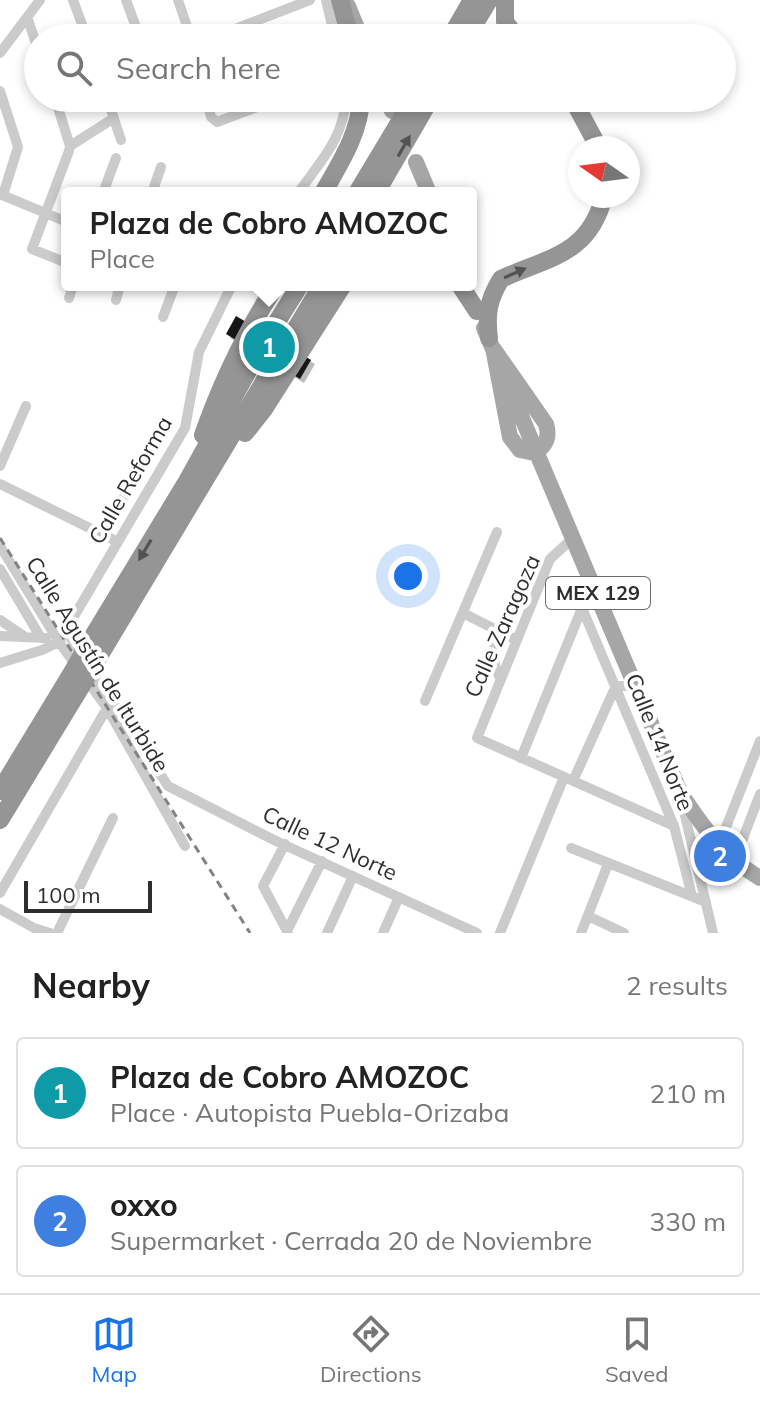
<!DOCTYPE html>
<html lang="en">
<head>
<meta charset="utf-8">
<style>
	body { margin:0; font-family:Mulish,sans-serif; background:#f2f2f2; color:#222 }
	.compass { position:absolute; left:568px; top:136px; width:72px; height:72px; border-radius:50%; background:#fff; box-shadow:0 4px 12px #0003; rotate:284deg }
	.scale { position:absolute; left:24px; bottom:20px; width:128px; box-sizing:border-box; padding-left:8px; border:4px solid #2e2e2e; border-top:0; font-size:22px; line-height:28px; white-space:nowrap; color:#2e2e2e; -webkit-text-stroke:6px #fff; paint-order:stroke }
	.you { position:absolute; left:408px; top:576px; width:28px; height:28px; margin:-20px; border:6px solid #fff; border-radius:50%; background:#1a73e8; box-shadow:0 0 0 12px #1a73e833 }
	.badge { display:grid; place-items:center; width:52px; height:52px; border-radius:50%; background:#1a73e8; color:#fff; font-size:26px; font-weight:700 }
	.pin { position:absolute; translate:-50% -50%; border:4px solid #fff; box-shadow:0 2px 8px #0006 }
	.popup { position:absolute; left:61px; top:187px; width:416px; height:104px; box-sizing:border-box; display:grid; place-content:center; border-radius:8px; background:#fff; filter:drop-shadow(0 2px 6px #0005); font-size:26px; white-space:nowrap; color:#767676 }
	.popup b { font-size:30px; color:#222 }
	.popup::after { content:''; position:absolute; left:50%; top:100%; margin-left:-16px; border:16px solid transparent; border-top-color:#fff }
	.list { margin:0; padding:0; list-style:none }
	h2 { display:flex; justify-content:space-between; align-items:center; height:104px; margin:0; padding:0 32px; font-size:34px }
	h2 small { font-size:26px; font-weight:400; color:#767676 }
	.list li { display:grid; grid-template-columns:52px 1fr auto; gap:24px; align-items:center; box-sizing:border-box; height:112px; margin:0 16px 16px; padding:0 16px; border:2px solid #e0e0e0; border-radius:8px }
	.list b { display:block; font-size:30px; white-space:nowrap }
	.list p { margin:0; font-size:26px; white-space:nowrap; color:#767676 }
	.list em { font-size:26px; font-style:normal; color:#767676 }
	.icon { flex:none; width:44px; height:44px; fill:none; stroke:currentColor; stroke-width:2; stroke-linecap:round; stroke-linejoin:round }
	.map { position:relative; flex:none; width:760px; height:933px; overflow:hidden }
	.search { position:absolute; background:#fff; box-shadow:0 4px 12px #0003; left:24px; right:24px; top:24px; height:88px; display:flex; align-items:center; gap:20px; box-sizing:border-box; padding:0 28px; border-radius:44px; color:#767676; font-size:30px }
	.sheet { height:360px; background:#fff }
	nav { display:flex; justify-content:space-around; align-items:center; box-sizing:border-box; height:112px; border-top:2px solid #e0e0e0; background:#fff; font-size:22px; color:#767676 }
	nav a { display:grid; justify-items:center; gap:4px }
	nav .on { color:#1a73e8 }
	.map>svg:first-child { display:block }
	.building { fill:#151515; filter:url(#shadow) }
	.lines { fill:none; stroke-linecap:round; stroke-linejoin:round }
	.minor { stroke:#cbcbcb; stroke-width:10 }
	.primary { stroke:#a6a6a6; stroke-width:16 }
	.motorway { stroke:#959595; stroke-width:18 }
	.rail { stroke:#838383; stroke-width:3; stroke-dasharray:8 6; stroke-linecap:butt }
	.motorway-bridge { stroke:#959595; stroke-width:18 }
	.oneway { fill:#525252 }
	.labels { text-anchor:middle; stroke-width:8; stroke-linejoin:round; paint-order:stroke }
	.shield { fill:#fff; stroke:#6d6d6d; stroke-width:2 }
	.shield-label { font-size:20px; font-weight:bold; fill:#2e2e2e }
	.street-label { font-size:22px; fill:#2e2e2e; stroke:#fff }
</style>
</head>
<body>
<div class="map">
<svg width="760" height="933" viewBox="0 0 760 933">
	<defs>
		<filter id="shadow"><feDropShadow dx="4" dy="4" stdDeviation="0" flood-color="#0004"/></filter>
	</defs>
	<rect width="100%" height="100%" fill="#fff"/>
	<path class="building" d="M 236,316 L 311,360 L 300,379 L 226,334 Z"/>
	<g class="lines">
		<path class="minor" d="M 73,0 L 87,38
			M 126,0 L 140,38
			M 178,0 L 191,38
			M 326,0 L 335,38
			M 27,17 L 38,49
			M 212,38 L 310,0
			M 0,53 L 40,0
			M 0,91 L 18,147 L 3,195
			M 55,98 L 70,146 L 69,151 L 32,249 L 67,263
			M 107,98 L 121,140
			M 158,98 L 160,105
			M 206,98 L 211,117 L 217,122 L 281,98
			M 70,146 L 114,118
			M 103,193 L 116,158
			M 152,193 L 161,167
			M 298,193 C 320,162 344,138 346,98
			M 0,194 L 67,222
			M 69,298 L 73,285
			M 116,300 L 120,285
			M 163,317 L 175,285
			M 0,466 L 26,406
			M 0,484 L 118,542
			M 106,535 L 140,463
			M 574,537 L 550,559 L 477,738 L 674,826
			M 0,546 L 59,642 L 107,708 L 185,846
			M 0,569 L 41,638
			M 582,608 L 674,826 L 692,896
			M 463,613 L 516,640
			M 0,620 L 25,637
			M 494,629 L 495,666 L 500,678
			M 66,631 L 168,786 L 278,842 L 477,933
			M 0,636 L 46,638
			M 0,663 L 42,650 L 59,642 L 185,428 L 199,352 L 232,285
			M 425,701 L 497,532
			M 521,758 L 582,608 L 590,581
			M 573,781 L 614,690 L 620,686 L 637,686
			M 682,803 L 713,933
			M 285,844 L 263,886 L 288,933
			M 571,848 L 706,902
			M 735,859 L 760,794
			M 700,875 L 719,845 L 760,741
			M 0,893 L 107,708
			M 0,909 L 34,928 L 50,933
			M 588,916 L 624,933
			M 287,931 L 322,861
			M 57,933 L 113,818
			M 327,933 L 353,876
			M 383,933 L 399,897
			M 500,933 L 564,777
			M 581,933 L 608,864"/>
		<path class="primary" d="M 348,6 L 361,38
			M 387,98 L 392,111
			M 416,162 L 429,193
			M 484,328 L 680,792 C 702,826 725,858 760,878
			M 493,348 L 546,424 C 550,437 546,446 534,453 L 520,450 L 510,437 Z"/>
		<path class="motorway" d="M 340,0 L 350,38
			M 505,0 L 505,22 L 517,38
			M 450,38 L 472,0
			M 466,38 L 489,0
			M 572,98 L 599,148
			M 323,193 C 340,163 360,133 361,98
			M 357,193 L 414,98
			M 376,193 L 431,98
			M 460,285 L 477,311
			M 489,338 C 486,315 488,300 501,279 C 549,257 589,255 604,196
			M 245,433 L 264,409 L 343,285
			M 203,435 C 222,381 245,333 276,285
			M 84,651 L 186,483 L 263,344 L 300,285
			M 95,663 L 322,285
			M 0,791 L 73,671
			M 0,820 L 82,685"/>
		<path class="rail" d="M 0,538 L 250,933"/>
		<path class="motorway-bridge" d="M 73,671 L 84,651
			M 82,685 L 95,663"/>
	</g>
	<defs><path id="oneway-solid" d="M-6-.8H1V-3.2L6.5 0L1 3.2V.8H-6Z" transform="scale(2)"/></defs>
	<g class="oneway">
		<use href="#oneway-solid" transform="translate(404 146) rotate(-60)"/>
		<use href="#oneway-solid" transform="translate(515 273) rotate(-24)"/>
		<use href="#oneway-solid" transform="translate(145 550) rotate(121)"/>
	</g>
	<g class="labels">
		<rect class="shield" x="546" y="577" width="104" height="32" rx="6"/>
		<g class="shield-label">
			<text x="598" y="600">MEX 129</text>
		</g>
		<g class="street-label">
			<text transform="translate(130 480) rotate(-60)" y="8">Calle Reforma</text>
			<text transform="translate(502 626) rotate(-66)" y="8">Calle Zaragoza</text>
			<text transform="translate(98 664) rotate(58)" y="8">Calle Agustín de Iturbide</text>
			<text transform="translate(660 742) rotate(68)" y="8">Calle 14 Norte</text>
			<text transform="translate(330 843) rotate(25)" y="8">Calle 12 Norte</text>
		</g>
	</g>
</svg>
<svg class="compass" viewBox="-18 -18 36 36"><path d="M0-13l5 13h-10z" fill="#e53935"/><path d="M0 13l5-13h-10z" fill="#767676"/></svg>
<div class="scale">100 m</div>
<div class="you"></div>
<div class="pin badge" style="left:269px;top:347px;background:#0f9aa8">1</div>
<div class="popup"><b>Plaza de Cobro AMOZOC</b>Place</div>
<div class="pin badge" style="left:720px;top:856px;background:#3f7fe0">2</div>
<div class="search"><svg class="icon" aria-label="search" viewBox="0 0 24 24"><circle cx="10" cy="10" r="6"/><path d="M15 15l6 6"/></svg>Search here</div>
</div>
<section class="sheet">
<h2>Nearby<small>2 results</small></h2>
<ul class="list">
<li><span class="badge" style="background:#0f9aa8">1</span><div><b>Plaza de Cobro AMOZOC</b><p>Place · Autopista Puebla-Orizaba</p></div><em>210 m</em></li>
<li><span class="badge" style="background:#3f7fe0">2</span><div><b>oxxo</b><p>Supermarket · Cerrada 20 de Noviembre</p></div><em>330 m</em></li>
</ul>
</section>
<nav>
<a class="on"><svg class="icon" aria-label="map" viewBox="0 0 24 24"><path d="M3 6l6-2 6 2 6-2v14l-6 2-6-2-6 2zM9 4v14M15 6v14"/></svg>Map</a>
<a><svg class="icon" aria-label="directions" viewBox="0 0 24 24"><path d="M12 3l9 9-9 9-9-9zM9 14v-3h6M13 9l2 2-2 2"/></svg>Directions</a>
<a><svg class="icon" aria-label="saved" viewBox="0 0 24 24"><path d="M7 4h10v16l-5-4-5 4z"/></svg>Saved</a>
</nav>
</body>
</html>
